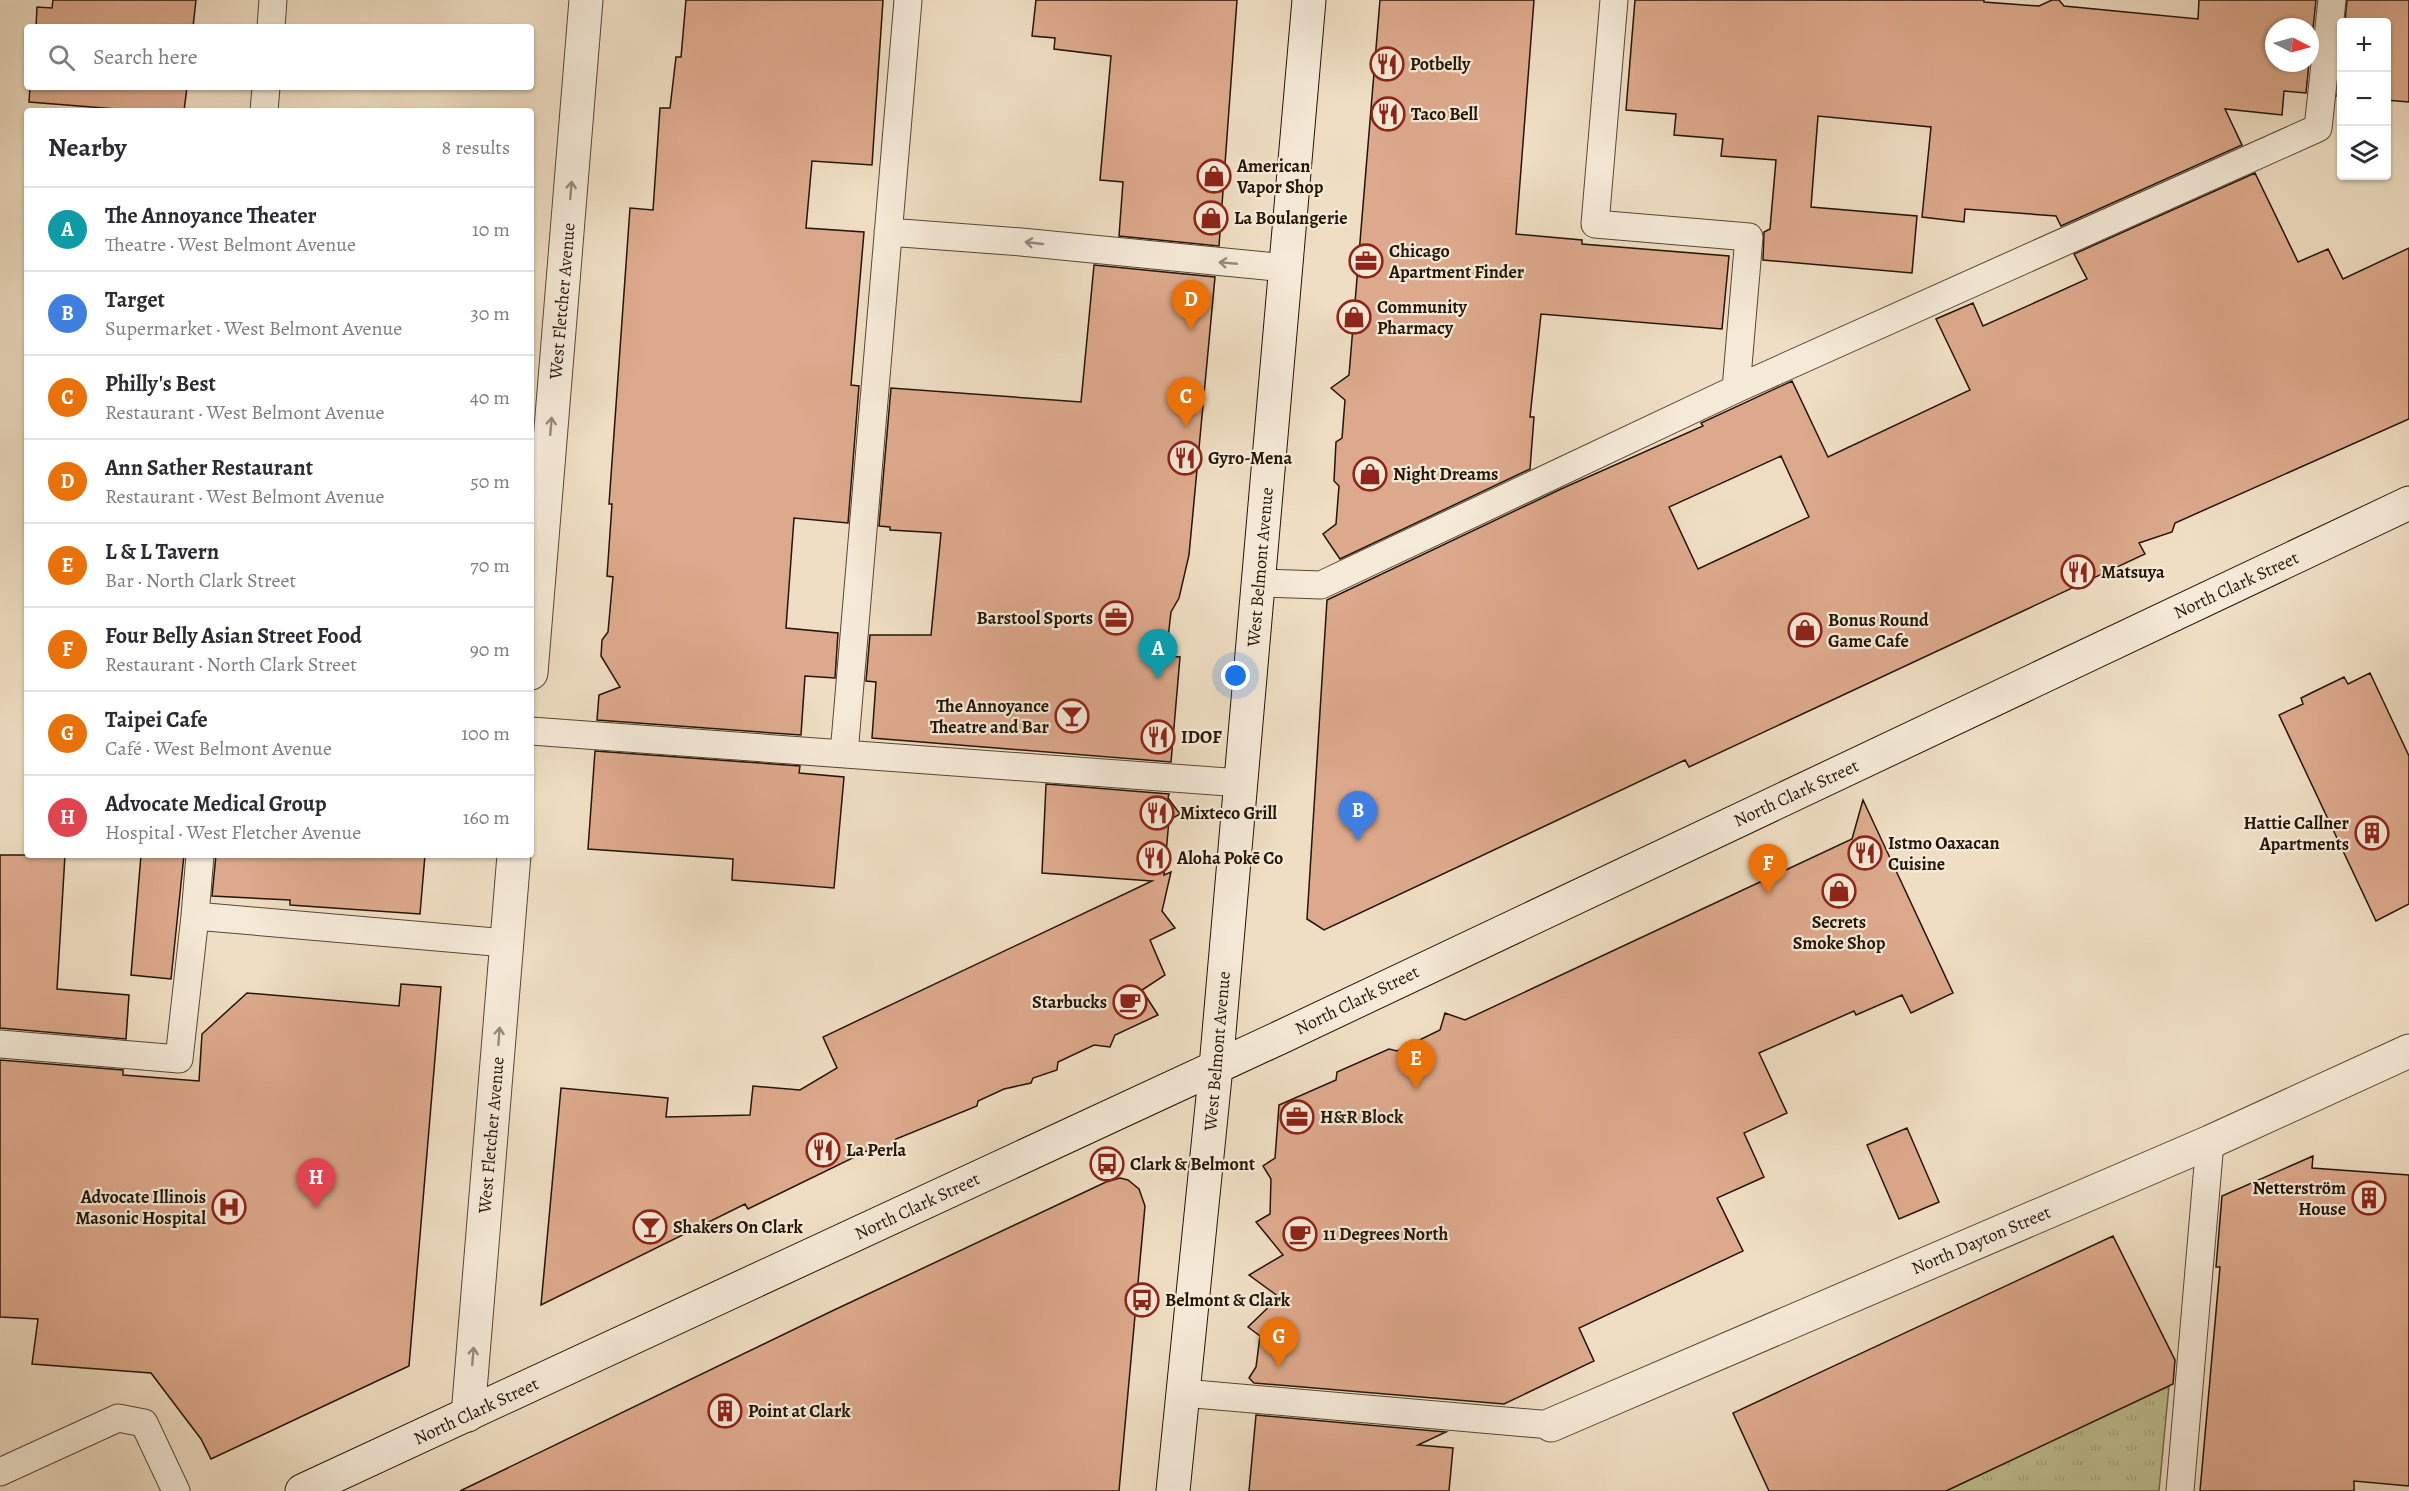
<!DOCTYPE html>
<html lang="en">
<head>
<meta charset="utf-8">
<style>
	body { margin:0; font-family:Alegreya,serif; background:#f2f2f3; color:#2b2b33 }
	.controls { position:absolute; right:18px; top:18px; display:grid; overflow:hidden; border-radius:6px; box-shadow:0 2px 4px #0004 }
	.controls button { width:54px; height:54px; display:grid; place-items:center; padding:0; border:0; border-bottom:2px solid #e1e1e2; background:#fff; color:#2b2b33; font:30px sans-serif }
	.compass { position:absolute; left:2265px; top:18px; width:54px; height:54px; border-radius:50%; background:#fff; box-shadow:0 2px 4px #0004; rotate:96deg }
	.you { position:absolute; left:1236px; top:676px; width:21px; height:21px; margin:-15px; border:4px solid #fff; border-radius:50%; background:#1a73e8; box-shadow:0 0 0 9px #1a73e833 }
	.badge { display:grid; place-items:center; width:39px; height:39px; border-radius:50%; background:#7c3aed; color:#fff; font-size:20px; font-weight:700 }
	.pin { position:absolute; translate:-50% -50px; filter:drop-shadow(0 2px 3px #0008) }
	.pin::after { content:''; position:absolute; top:32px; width:21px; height:18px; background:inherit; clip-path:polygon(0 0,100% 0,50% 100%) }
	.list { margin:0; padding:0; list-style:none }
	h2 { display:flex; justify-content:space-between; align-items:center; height:78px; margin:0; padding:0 24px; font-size:26px }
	h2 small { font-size:20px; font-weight:400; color:#7c7c81 }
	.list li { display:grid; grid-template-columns:39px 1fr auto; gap:18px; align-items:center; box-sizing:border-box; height:84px; padding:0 24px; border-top:2px solid #e1e1e2 }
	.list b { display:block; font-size:22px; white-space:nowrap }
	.list p { margin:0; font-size:20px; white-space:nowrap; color:#7c7c81 }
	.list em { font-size:20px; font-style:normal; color:#7c7c81 }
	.icon { flex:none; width:33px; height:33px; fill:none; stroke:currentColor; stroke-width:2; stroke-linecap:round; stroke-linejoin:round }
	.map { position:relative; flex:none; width:2409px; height:1491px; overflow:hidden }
	.search { position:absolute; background:#fff; box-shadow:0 2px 4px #0004; left:24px; top:24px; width:510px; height:66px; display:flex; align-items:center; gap:15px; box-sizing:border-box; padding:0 21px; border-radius:6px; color:#7c7c81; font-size:22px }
	.panel { position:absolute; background:#fff; box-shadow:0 2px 4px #0004; left:24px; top:108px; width:510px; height:750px; border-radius:6px }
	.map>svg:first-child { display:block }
	.grass { fill:url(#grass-tufts); stroke:#716a4c; stroke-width:1.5 }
	.building { fill:#dda98c; stroke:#231507; stroke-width:1.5; fill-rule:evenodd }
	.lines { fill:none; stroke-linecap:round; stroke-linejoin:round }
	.lane-casing { stroke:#564736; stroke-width:29 }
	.street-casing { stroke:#564736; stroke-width:35 }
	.secondary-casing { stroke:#231507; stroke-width:35 }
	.lane { stroke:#f5ead8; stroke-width:27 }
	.street { stroke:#f5ead8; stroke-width:33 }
	.secondary { stroke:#f5ead8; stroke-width:33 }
	.oneway { stroke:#968a7a }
	.labels { text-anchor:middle; stroke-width:4.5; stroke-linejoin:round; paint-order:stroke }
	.poi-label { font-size:18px; font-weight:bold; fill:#231507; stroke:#f5ead8; text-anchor:start }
	.street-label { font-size:18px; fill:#231507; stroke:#f5ead8 }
</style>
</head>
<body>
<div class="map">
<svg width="2409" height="1491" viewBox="0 0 2409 1491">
	<defs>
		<pattern id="grass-tufts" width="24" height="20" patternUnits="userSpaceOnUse" patternTransform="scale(1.5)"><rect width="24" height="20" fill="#bfc090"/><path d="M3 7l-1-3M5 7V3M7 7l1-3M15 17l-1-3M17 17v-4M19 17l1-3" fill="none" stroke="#a4a47b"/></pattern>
	</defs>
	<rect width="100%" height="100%" fill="#efdec3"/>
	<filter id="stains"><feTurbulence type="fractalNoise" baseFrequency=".00333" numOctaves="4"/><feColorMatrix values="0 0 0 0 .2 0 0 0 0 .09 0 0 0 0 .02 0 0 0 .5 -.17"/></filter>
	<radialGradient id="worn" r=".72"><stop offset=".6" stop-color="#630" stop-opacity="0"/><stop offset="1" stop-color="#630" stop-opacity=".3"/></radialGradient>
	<path class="grass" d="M 2169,1386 L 2159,1491 L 1946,1491 Z"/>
	<path class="building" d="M 53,0 L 196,0 L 193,27 L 36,27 L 37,7 L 52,8 Z
		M 686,0 L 883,0 L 872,165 L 812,161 L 806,228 L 864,232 L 851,385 L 859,386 L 848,523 L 794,518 L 786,628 L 838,633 L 835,678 L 805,676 L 801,735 L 597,720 L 599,695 L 620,687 L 601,656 L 602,640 L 608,632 L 613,577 L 607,576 L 612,504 L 609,504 L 630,208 L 653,210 L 660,108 L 670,108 L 676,57 L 681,57 Z
		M 1036,0 L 1237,0 L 1219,246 L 1119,236 L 1123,182 L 1100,180 L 1111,56 L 1054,49 L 1055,38 L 1032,36 Z
		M 1380,0 L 1534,0 L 1516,234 L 1582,240 L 1582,244 L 1729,256 L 1722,329 L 1541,314 L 1530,417 L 1534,417 L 1530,469 L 1340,559 L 1323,534 L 1336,524 L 1339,486 L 1334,481 L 1336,442 L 1342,438 L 1345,400 L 1331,388 L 1349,375 Z
		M 1635,0 L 1984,0 L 1984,2 L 2039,6 L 2052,0 L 2059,0 L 2064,6 L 2198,19 L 2199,0 L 2316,0 L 2310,56 L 2310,27 L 2274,27 L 2274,63 L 2309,63 L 2306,93 L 2284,91 L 2282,115 L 2225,109 L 2242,145 L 2061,226 L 2056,216 L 1965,209 L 1964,222 L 1922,217 L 1931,127 L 1818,116 L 1811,207 L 1917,216 L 1912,273 L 1763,260 L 1764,232 L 1770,229 L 1776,160 L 1721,156 L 1723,139 L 1674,135 L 1676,114 L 1626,110 Z
		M 2347,0 L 2409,0 L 2409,102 L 2386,100 L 2386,22 L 2345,22 Z
		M 2342,58 L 2342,96 L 2337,96 Z
		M 30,87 L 187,87 L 184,111 L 141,111 L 29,102 Z
		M 2255,173 L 2298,262 L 2328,249 L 2343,279 L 2409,248 L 2409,419 L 2175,523 L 2172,532 L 2139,543 L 2145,554 L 1689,767 L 1685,760 L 1324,930 L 1307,919 L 1327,600 L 1561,489 L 1703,426 L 1701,423 L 1792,381 L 1828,457 L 1970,390 L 1936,319 L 1973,303 L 1983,326 L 2087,279 L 2074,254 ZM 1781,456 L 1809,517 L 1698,569 L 1669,507 Z
		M 1094,265 L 1215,277 L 1189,555 L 1179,598 L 1171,612 L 1166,656 L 1180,657 L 1171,762 L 872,738 L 876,682 L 866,681 L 870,635 L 931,635 L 941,533 L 890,530 L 890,527 L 879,526 L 891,388 L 1081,402 Z
		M 2370,673 L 2409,756 L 2409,904 L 2376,921 L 2279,715 L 2303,704 L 2301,698 L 2344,677 L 2348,684 Z
		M 595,751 L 800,766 L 799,773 L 844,777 L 834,888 L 732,880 L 733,859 L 588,849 Z
		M 1046,784 L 1169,794 L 1168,798 L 1180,814 L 1169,820 L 1164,875 L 1171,872 L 1162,911 L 1175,928 L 1150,940 L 1165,975 L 1142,990 L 1158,1015 L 1115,1035 L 1110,1047 L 1094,1045 L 1058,1062 L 1057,1070 L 1033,1078 L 1031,1083 L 1004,1089 L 978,1101 L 977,1106 L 896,1139 L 891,1152 L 877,1146 L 748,1209 L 745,1204 L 541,1305 L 561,1088 L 668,1098 L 666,1117 L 750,1115 L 753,1086 L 800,1090 L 837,1068 L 823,1037 L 1152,881 L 1042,873 Z
		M 1863,800 L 1953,993 L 1911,1013 L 1902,995 L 1856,1015 L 1854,1011 L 1759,1053 L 1787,1113 L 1744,1133 L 1764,1177 L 1717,1198 L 1743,1251 L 1579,1328 L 1594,1361 L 1504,1404 L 1254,1383 L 1249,1378 L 1256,1367 L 1260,1336 L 1248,1327 L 1279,1297 L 1249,1275 L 1283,1255 L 1256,1222 L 1270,1214 L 1271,1179 L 1263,1166 L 1275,1158 L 1279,1105 L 1336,1080 L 1337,1072 L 1389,1049 L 1397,1051 L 1440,1030 L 1445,1013 L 1465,1020 L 1852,839 Z
		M 0,855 L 65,855 L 57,989 L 129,995 L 126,1039 L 0,1028 Z
		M 141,855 L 184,855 L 171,979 L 131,975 Z
		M 216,855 L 425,855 L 420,914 L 290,905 L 290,900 L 212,896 Z
		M 401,984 L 441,987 L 409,1366 L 211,1459 L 201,1439 L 151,1373 L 32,1364 L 38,1319 L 0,1317 L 0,1060 L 123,1070 L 123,1075 L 199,1081 L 202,1034 L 247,993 L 399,1006 Z
		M 1907,1128 L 1939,1202 L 1899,1219 L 1867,1145 Z
		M 2313,1156 L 2312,1168 L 2409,1175 L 2409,1486 L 2354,1481 L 2354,1491 L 2200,1491 L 2220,1267 L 2216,1267 L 2222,1196 Z
		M 1120,1178 L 1128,1180 L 1139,1189 L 1145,1206 L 1119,1491 L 460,1491 L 832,1311 L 1106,1182 Z
		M 2113,1236 L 2175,1360 L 2173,1384 L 1946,1491 L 1769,1491 L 1733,1413 Z
		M 1256,1415 L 1446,1432 L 1418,1445 L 1453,1448 L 1449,1491 L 1249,1491 Z"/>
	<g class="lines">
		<g class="lane-casing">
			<path id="lane" d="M 1614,0 L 1595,224 L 1749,237 L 1736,389
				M 271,27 L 273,0
				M 264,111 L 266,87
				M 888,232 L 1021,242 L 1286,268
				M 1259,583 L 1321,585 L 1736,389 L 2318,128 L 2332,0
				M 531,731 L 1241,783
				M 844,754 L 908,0
				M 195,916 L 200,855
				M 0,1044 L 179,1059 L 195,916 L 506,943
				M 1183,1393 L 1551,1425
				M 0,1472 L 118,1418 L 144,1423 L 176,1491
				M 2180,1491 L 2210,1142"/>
		</g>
		<g class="street-casing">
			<path id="street" d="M 531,673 L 586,0
				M 468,1415 L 514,855
				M 1551,1425 L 2210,1142 L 2409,1051"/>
		</g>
		<g class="secondary-casing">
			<path id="secondary" d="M 302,1491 L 1281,1037 L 2409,503
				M 1173,1491 L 1216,1067 L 1309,0"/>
		</g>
		<use href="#lane" class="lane"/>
		<use href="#street" class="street"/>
		<use href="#secondary" class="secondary"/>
	</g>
	<defs><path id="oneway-shaft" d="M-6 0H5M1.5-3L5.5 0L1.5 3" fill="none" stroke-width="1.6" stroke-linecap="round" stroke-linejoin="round" transform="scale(1.5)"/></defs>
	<g class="oneway">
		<use href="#oneway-shaft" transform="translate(571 190) rotate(-85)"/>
		<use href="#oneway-shaft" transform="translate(1034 243) rotate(-174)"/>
		<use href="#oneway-shaft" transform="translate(1228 263) rotate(-175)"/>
		<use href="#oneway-shaft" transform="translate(551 426) rotate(-85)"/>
		<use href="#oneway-shaft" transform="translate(499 1036) rotate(-86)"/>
		<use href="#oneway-shaft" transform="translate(473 1356) rotate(-85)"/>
	</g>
	<defs>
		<g id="restaurant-ring" transform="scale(1.725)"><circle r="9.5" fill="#f5ead8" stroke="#8f2418" stroke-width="1.5"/><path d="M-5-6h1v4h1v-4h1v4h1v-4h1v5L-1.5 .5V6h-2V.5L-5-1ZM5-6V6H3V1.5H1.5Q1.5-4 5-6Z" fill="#8f2418"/></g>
		<g id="shop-ring" transform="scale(1.725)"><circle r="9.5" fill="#f5ead8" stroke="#8f2418" stroke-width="1.5"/><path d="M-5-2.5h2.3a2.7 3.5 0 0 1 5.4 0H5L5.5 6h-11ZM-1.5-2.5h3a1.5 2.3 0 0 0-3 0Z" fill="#8f2418"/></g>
		<g id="office-ring" transform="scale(1.725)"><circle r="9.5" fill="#f5ead8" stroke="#8f2418" stroke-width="1.5"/><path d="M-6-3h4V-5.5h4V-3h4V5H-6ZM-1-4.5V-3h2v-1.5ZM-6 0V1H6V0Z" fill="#8f2418"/></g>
		<g id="bar-ring" transform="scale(1.725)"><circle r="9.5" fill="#f5ead8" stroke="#8f2418" stroke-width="1.5"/><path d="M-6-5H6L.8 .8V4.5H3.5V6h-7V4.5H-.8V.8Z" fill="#8f2418"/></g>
		<g id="building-ring" transform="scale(1.725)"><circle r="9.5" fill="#f5ead8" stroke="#8f2418" stroke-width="1.5"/><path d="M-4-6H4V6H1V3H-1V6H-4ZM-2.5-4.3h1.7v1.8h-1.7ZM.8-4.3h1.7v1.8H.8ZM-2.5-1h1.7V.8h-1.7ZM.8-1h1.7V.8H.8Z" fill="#8f2418"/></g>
		<g id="cafe-ring" transform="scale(1.725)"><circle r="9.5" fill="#f5ead8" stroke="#8f2418" stroke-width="1.5"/><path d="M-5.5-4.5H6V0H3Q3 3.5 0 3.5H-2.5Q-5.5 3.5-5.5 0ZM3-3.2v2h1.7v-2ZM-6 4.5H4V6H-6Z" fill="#8f2418"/></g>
		<g id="bus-ring" transform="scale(1.725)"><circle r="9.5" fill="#f5ead8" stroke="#8f2418" stroke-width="1.5"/><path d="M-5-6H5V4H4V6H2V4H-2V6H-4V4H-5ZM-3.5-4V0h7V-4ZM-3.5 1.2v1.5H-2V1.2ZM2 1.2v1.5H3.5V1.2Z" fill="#8f2418"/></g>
		<g id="hospital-ring" transform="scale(1.725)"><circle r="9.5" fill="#f5ead8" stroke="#8f2418" stroke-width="1.5"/><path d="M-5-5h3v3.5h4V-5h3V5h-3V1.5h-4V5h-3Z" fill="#8f2418"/></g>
	</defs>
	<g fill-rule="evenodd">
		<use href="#restaurant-ring" x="1387" y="64"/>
		<use href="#restaurant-ring" x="1388" y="114"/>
		<use href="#shop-ring" x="1214" y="176"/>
		<use href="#shop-ring" x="1211" y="218"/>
		<use href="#office-ring" x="1366" y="261"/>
		<use href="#shop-ring" x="1354" y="317"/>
		<use href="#restaurant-ring" x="1185" y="458"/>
		<use href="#shop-ring" x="1370" y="474"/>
		<use href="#restaurant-ring" x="2078" y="572"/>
		<use href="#office-ring" x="1116" y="618"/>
		<use href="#shop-ring" x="1805" y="630"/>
		<use href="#bar-ring" x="1072" y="716"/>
		<use href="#restaurant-ring" x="1158" y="737"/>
		<use href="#restaurant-ring" x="1157" y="813"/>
		<use href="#building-ring" x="2372" y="833"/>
		<use href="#restaurant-ring" x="1865" y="853"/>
		<use href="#restaurant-ring" x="1154" y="858"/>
		<use href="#shop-ring" x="1839" y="891"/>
		<use href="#cafe-ring" x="1130" y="1002"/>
		<use href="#office-ring" x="1297" y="1117"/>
		<use href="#restaurant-ring" x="823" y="1150"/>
		<use href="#bus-ring" x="1107" y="1164"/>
		<use href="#building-ring" x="2369" y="1198"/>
		<use href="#hospital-ring" x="229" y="1207"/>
		<use href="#bar-ring" x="650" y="1227"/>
		<use href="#cafe-ring" x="1300" y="1234"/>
		<use href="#bus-ring" x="1142" y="1300"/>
		<use href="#building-ring" x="725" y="1411"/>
	</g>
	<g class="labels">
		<g class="poi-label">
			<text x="1410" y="70">Potbelly</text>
			<text x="1411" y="120">Taco Bell</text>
			<text x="1237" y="172">American<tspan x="1237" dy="21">Vapor Shop</tspan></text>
			<text x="1234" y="224">La Boulangerie</text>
			<text x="1389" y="257">Chicago<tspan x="1389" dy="21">Apartment Finder</tspan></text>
			<text x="1377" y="313">Community<tspan x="1377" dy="21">Pharmacy</tspan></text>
			<text x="1208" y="464">Gyro-Mena</text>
			<text x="1393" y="480">Night Dreams</text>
			<text x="2101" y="578">Matsuya</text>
			<text x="1093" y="624" text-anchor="end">Barstool Sports</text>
			<text x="1828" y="626">Bonus Round<tspan x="1828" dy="21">Game Cafe</tspan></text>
			<text x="1049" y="712" text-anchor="end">The Annoyance<tspan x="1049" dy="21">Theatre and Bar</tspan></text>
			<text x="1181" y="743">IDOF</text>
			<text x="1180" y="819">Mixteco Grill</text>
			<text x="2349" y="829" text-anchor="end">Hattie Callner<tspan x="2349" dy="21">Apartments</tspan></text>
			<text x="1888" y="849">Istmo Oaxacan<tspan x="1888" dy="21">Cuisine</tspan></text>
			<text x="1177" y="864">Aloha Pokē Co</text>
			<text x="1839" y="928" text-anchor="middle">Secrets<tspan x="1839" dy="21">Smoke Shop</tspan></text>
			<text x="1107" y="1008" text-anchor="end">Starbucks</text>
			<text x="1320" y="1123">H&amp;R Block</text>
			<text x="846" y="1156">La Perla</text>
			<text x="1130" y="1170">Clark &amp; Belmont</text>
			<text x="2346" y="1194" text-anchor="end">Netterström<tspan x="2346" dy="21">House</tspan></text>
			<text x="206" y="1203" text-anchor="end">Advocate Illinois<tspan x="206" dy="21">Masonic Hospital</tspan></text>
			<text x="673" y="1233">Shakers On Clark</text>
			<text x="1323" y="1240">11 Degrees North</text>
			<text x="1165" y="1306">Belmont &amp; Clark</text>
			<text x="748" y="1417">Point at Clark</text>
		</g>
		<g class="street-label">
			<text transform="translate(562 301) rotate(-85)" y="6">West Fletcher Avenue</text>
			<text transform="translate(1260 567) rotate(-85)" y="6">West Belmont Avenue</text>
			<text transform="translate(2236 585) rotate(-25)" y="6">North Clark Street</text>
			<text transform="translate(1796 793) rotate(-25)" y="6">North Clark Street</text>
			<text transform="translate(1357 1000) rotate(-26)" y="6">North Clark Street</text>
			<text transform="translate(1217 1051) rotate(-85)" y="6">West Belmont Avenue</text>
			<text transform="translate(491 1135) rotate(-85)" y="6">West Fletcher Avenue</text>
			<text transform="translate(917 1206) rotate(-25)" y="6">North Clark Street</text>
			<text transform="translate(1981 1240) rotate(-23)" y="6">North Dayton Street</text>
			<text transform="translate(476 1411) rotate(-25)" y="6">North Clark Street</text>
		</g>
	</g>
	<rect width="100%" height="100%" filter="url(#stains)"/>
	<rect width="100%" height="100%" fill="url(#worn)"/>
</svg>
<div class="controls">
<button>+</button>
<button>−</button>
<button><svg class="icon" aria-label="layers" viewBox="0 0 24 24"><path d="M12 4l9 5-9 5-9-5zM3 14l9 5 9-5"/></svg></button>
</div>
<svg class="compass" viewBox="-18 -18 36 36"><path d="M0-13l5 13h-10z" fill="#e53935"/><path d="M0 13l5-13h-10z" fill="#7c7c81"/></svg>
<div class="you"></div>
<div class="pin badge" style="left:1158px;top:679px;background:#0f9aa8">A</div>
<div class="pin badge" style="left:1358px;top:841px;background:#3f7fe0">B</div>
<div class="pin badge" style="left:1186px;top:427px;background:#e8710a">C</div>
<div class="pin badge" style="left:1191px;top:330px;background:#e8710a">D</div>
<div class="pin badge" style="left:1416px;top:1089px;background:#e8710a">E</div>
<div class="pin badge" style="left:1768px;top:894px;background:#e8710a">F</div>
<div class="pin badge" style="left:1279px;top:1367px;background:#e8710a">G</div>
<div class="pin badge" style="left:316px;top:1208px;background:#e0444e">H</div>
<div class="search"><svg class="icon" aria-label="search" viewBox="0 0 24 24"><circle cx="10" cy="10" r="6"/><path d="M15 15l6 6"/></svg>Search here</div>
<section class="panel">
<h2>Nearby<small>8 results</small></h2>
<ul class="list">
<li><span class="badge" style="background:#0f9aa8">A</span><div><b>The Annoyance Theater</b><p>Theatre · West Belmont Avenue</p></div><em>10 m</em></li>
<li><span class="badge" style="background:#3f7fe0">B</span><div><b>Target</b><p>Supermarket · West Belmont Avenue</p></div><em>30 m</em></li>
<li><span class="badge" style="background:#e8710a">C</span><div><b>Philly's Best</b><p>Restaurant · West Belmont Avenue</p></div><em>40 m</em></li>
<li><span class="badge" style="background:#e8710a">D</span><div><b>Ann Sather Restaurant</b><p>Restaurant · West Belmont Avenue</p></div><em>50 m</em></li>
<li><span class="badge" style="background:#e8710a">E</span><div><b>L &amp; L Tavern</b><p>Bar · North Clark Street</p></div><em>70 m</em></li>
<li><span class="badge" style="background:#e8710a">F</span><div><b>Four Belly Asian Street Food</b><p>Restaurant · North Clark Street</p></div><em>90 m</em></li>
<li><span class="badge" style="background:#e8710a">G</span><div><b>Taipei Cafe</b><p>Café · West Belmont Avenue</p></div><em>100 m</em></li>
<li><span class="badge" style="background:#e0444e">H</span><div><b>Advocate Medical Group</b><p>Hospital · West Fletcher Avenue</p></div><em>160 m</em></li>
</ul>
</section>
</div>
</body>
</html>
